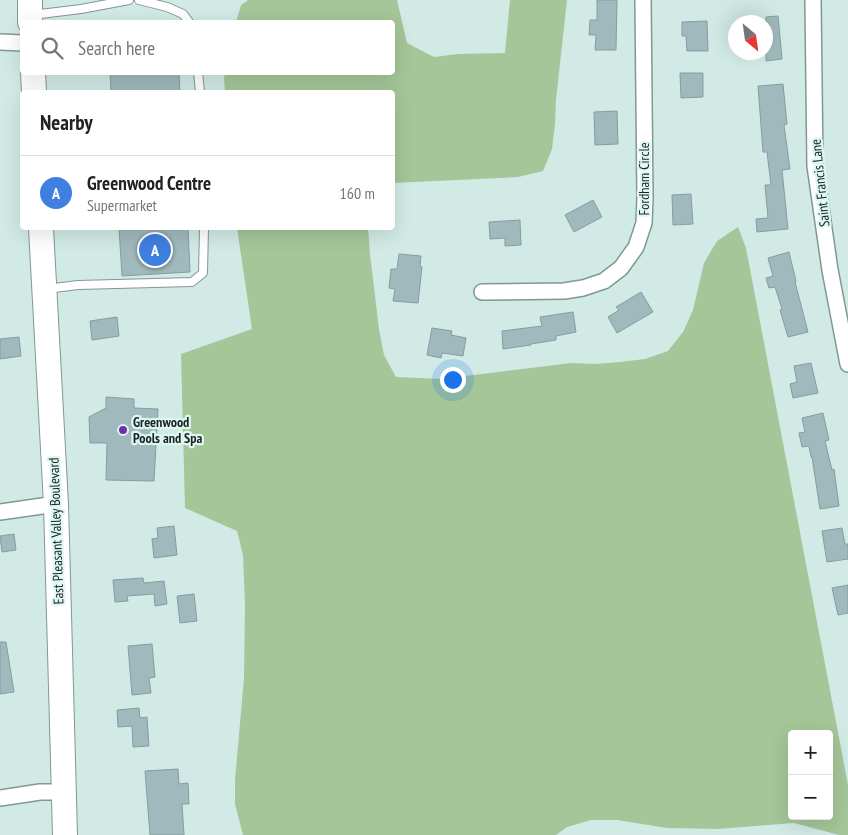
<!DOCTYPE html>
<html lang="en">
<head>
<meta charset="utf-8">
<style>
	body { margin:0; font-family:"PT Sans Narrow",sans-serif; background:#f2f2f2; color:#202124 }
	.controls { position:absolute; right:15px; bottom:15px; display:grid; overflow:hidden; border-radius:5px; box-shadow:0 5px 20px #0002 }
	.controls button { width:45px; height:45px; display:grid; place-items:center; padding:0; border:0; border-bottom:1px solid #e0e0e0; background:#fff; color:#202124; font:25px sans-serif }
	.compass { position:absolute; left:728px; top:15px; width:45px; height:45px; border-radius:50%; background:#fff; box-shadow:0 5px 20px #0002; rotate:151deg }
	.you { position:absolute; left:452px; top:379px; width:18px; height:18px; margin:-12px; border:4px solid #fff; border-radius:50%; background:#1a73e8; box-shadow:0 0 0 8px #1a73e833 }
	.badge { display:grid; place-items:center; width:32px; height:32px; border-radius:50%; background:#db2777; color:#fff; font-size:16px; font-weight:700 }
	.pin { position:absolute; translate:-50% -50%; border:2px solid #fff; box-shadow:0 1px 5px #0006 }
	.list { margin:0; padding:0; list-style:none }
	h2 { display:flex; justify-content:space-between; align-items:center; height:65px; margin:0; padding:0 20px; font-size:21px }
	h2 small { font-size:16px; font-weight:400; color:#757577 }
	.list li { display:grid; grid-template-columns:32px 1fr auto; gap:15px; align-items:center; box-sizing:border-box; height:75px; padding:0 20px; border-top:1px solid #e0e0e0 }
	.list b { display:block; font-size:19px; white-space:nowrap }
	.list p { margin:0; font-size:16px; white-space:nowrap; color:#757577 }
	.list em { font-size:16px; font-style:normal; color:#757577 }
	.icon { flex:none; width:28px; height:28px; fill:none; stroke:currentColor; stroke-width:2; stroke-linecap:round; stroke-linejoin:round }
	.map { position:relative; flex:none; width:848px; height:835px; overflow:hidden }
	.search { position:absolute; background:#fff; box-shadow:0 5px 20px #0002; left:20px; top:20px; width:375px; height:55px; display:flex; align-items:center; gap:12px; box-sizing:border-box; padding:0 18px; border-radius:5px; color:#757577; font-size:19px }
	.panel { position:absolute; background:#fff; box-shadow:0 5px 20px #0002; left:20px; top:90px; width:375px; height:140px; border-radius:5px }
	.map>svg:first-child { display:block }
	.green { fill:#a5c698; fill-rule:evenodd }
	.building { fill:#a0b9bd; stroke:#859da1 }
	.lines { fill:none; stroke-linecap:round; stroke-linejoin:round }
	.service-casing { stroke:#809894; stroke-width:10 }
	.minor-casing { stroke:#809894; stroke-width:18 }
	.primary-casing { stroke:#809894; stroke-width:26 }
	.service { stroke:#fff; stroke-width:8 }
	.minor { stroke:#fff; stroke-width:15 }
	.primary { stroke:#fff; stroke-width:24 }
	.poi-dot { fill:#7131a6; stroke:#def7f3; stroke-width:2 }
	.labels { text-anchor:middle; stroke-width:4.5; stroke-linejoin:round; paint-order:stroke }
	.street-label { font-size:14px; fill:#1b2423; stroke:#def7f3 }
	.poi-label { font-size:14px; font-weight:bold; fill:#1b2423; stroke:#def7f3; text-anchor:start }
</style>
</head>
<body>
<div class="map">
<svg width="848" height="835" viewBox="0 0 848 835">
	<rect width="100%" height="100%" fill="#d1eae6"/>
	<path class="green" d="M 248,0 L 397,0 L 407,43 L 434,57 L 458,54 L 505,53 L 510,0 L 567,0 L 556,100 L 555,124 L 552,149 L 543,171 L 518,177 L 393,183 L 392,92 L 225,92 L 224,78 L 225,73 L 392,72 L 392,22 L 236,22 L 241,5 Z
		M 738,227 L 746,248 L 848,785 L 848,835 L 839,835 L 794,823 L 718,829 L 667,828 L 617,820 L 591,820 L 567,827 L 556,835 L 243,835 L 235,804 L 235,780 L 244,678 L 245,606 L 243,555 L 237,531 L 185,508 L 181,354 L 252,329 L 237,228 L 368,228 L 370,254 L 379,329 L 384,355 L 396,377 L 441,379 L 571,363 L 595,364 L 620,362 L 645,359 L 668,351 L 683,332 L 693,310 L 704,263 L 717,241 ZM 792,734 L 829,734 L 829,816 L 792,816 Z"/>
	<path class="building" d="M 597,0 L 617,0 L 616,50 L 595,50 L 596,35 L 589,35 L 590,20 L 597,20 Z
		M 778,16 L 782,59 L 766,61 L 766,17 Z
		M 707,21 L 708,51 L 687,51 L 686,36 L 682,36 L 682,22 Z
		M 110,72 L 179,72 L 180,92 L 111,92 Z
		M 680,73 L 703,73 L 703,97 L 681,98 Z
		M 783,84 L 787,124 L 784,125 L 790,169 L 782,170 L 788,229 L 757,232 L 756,219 L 768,218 L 765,185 L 771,185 L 767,152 L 763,152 L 758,86 Z
		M 617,111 L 618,144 L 595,145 L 594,112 Z
		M 691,194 L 693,224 L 673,225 L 672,195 Z
		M 593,200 L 602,217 L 574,232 L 565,215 Z
		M 520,220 L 521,245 L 505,246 L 505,238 L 490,239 L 489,222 Z
		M 119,228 L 188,228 L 190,272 L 122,276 Z
		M 789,252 L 796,281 L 795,282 L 808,332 L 788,337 L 780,310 L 782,309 L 775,287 L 769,288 L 766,278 L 773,276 L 768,258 Z
		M 399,254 L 421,256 L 420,266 L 422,267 L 418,303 L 393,301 L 395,289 L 389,288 L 391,269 L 397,269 Z
		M 641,292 L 653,312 L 617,333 L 608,317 L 619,310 L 616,307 Z
		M 573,312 L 576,332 L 556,336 L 556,340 L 531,344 L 531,345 L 503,349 L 502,331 L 542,326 L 540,317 Z
		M 117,317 L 119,336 L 92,340 L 90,321 Z
		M 432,328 L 452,331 L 451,335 L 466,338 L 463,356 L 442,353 L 441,358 L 427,355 Z
		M 19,337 L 21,356 L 0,359 L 0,339 Z
		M 811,363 L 818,393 L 793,398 L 790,384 L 797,382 L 794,366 Z
		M 106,397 L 134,399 L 134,408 L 158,409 L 154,481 L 106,480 L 107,443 L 90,443 L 89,417 L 106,408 Z
		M 823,413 L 829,440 L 825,441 L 832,470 L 834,469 L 839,506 L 820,509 L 812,457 L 811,457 L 809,446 L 802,447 L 799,433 L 805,432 L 802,418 Z
		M 174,526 L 177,555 L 154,558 L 152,539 L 158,538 L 157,528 Z
		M 842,528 L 845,544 L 848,544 L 848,559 L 827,562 L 822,531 Z
		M 14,534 L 16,550 L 2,552 L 0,536 Z
		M 143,578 L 144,583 L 164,581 L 167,604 L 155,606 L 154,594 L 127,596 L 128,601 L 115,602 L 113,580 Z
		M 848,585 L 848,613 L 838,615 L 832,588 Z
		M 194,594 L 197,621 L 180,623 L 177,596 Z
		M 0,642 L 6,642 L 14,692 L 0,694 Z
		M 152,644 L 155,677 L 149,678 L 151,693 L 132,695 L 128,646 Z
		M 139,708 L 140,718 L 147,717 L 149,746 L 133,747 L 132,726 L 118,727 L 117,710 Z
		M 178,769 L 179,784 L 188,783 L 189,804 L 182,804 L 184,835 L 150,835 L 145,771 Z"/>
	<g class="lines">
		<g class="service-casing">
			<path id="service" d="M 139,0 L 167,7 L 183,14 L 189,22
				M 32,15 L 81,9 L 129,0
				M 198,72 L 200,92
				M 46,289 L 78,285 L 192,282 L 203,273 L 204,228"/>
		</g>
		<g class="minor-casing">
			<path id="minor" d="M 813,0 L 815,166 L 830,270 L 848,364
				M 0,42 L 22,43
				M 482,292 L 564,291 L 583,288 L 604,281 L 621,268 L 636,247 L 644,223 L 645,198 L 643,0
				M 0,512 L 56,504
				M 0,798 L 40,792 L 63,792"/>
		</g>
		<g class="primary-casing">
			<path id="primary" d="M 30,0 L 30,22
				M 33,72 L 34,92
				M 41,228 L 56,504 L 65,835"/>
		</g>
		<use href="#service" class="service"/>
		<use href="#minor" class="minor"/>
		<use href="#primary" class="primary"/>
	</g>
	<circle class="poi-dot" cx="123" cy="430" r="5"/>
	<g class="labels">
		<g class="street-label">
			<text transform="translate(644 179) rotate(-90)" y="5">Fordham Circle</text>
			<text transform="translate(820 183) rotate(-96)" y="5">Saint Francis Lane</text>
			<text transform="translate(56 531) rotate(-92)" y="5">East Pleasant Valley Boulevard</text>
		</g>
		<g class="poi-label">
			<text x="133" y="427">Greenwood<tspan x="133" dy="16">Pools and Spa</tspan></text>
		</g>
	</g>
</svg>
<div class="controls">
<button>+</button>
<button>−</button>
</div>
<svg class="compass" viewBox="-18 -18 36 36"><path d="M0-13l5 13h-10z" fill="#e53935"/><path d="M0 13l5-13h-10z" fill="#757577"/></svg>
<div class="you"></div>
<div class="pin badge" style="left:155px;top:250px;background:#3f7fe0">A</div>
<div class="search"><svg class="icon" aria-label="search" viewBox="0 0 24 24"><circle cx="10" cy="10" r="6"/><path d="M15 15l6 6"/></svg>Search here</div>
<section class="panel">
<h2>Nearby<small></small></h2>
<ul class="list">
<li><span class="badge" style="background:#3f7fe0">A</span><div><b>Greenwood Centre</b><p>Supermarket</p></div><em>160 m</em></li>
</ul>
</section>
</div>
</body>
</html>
